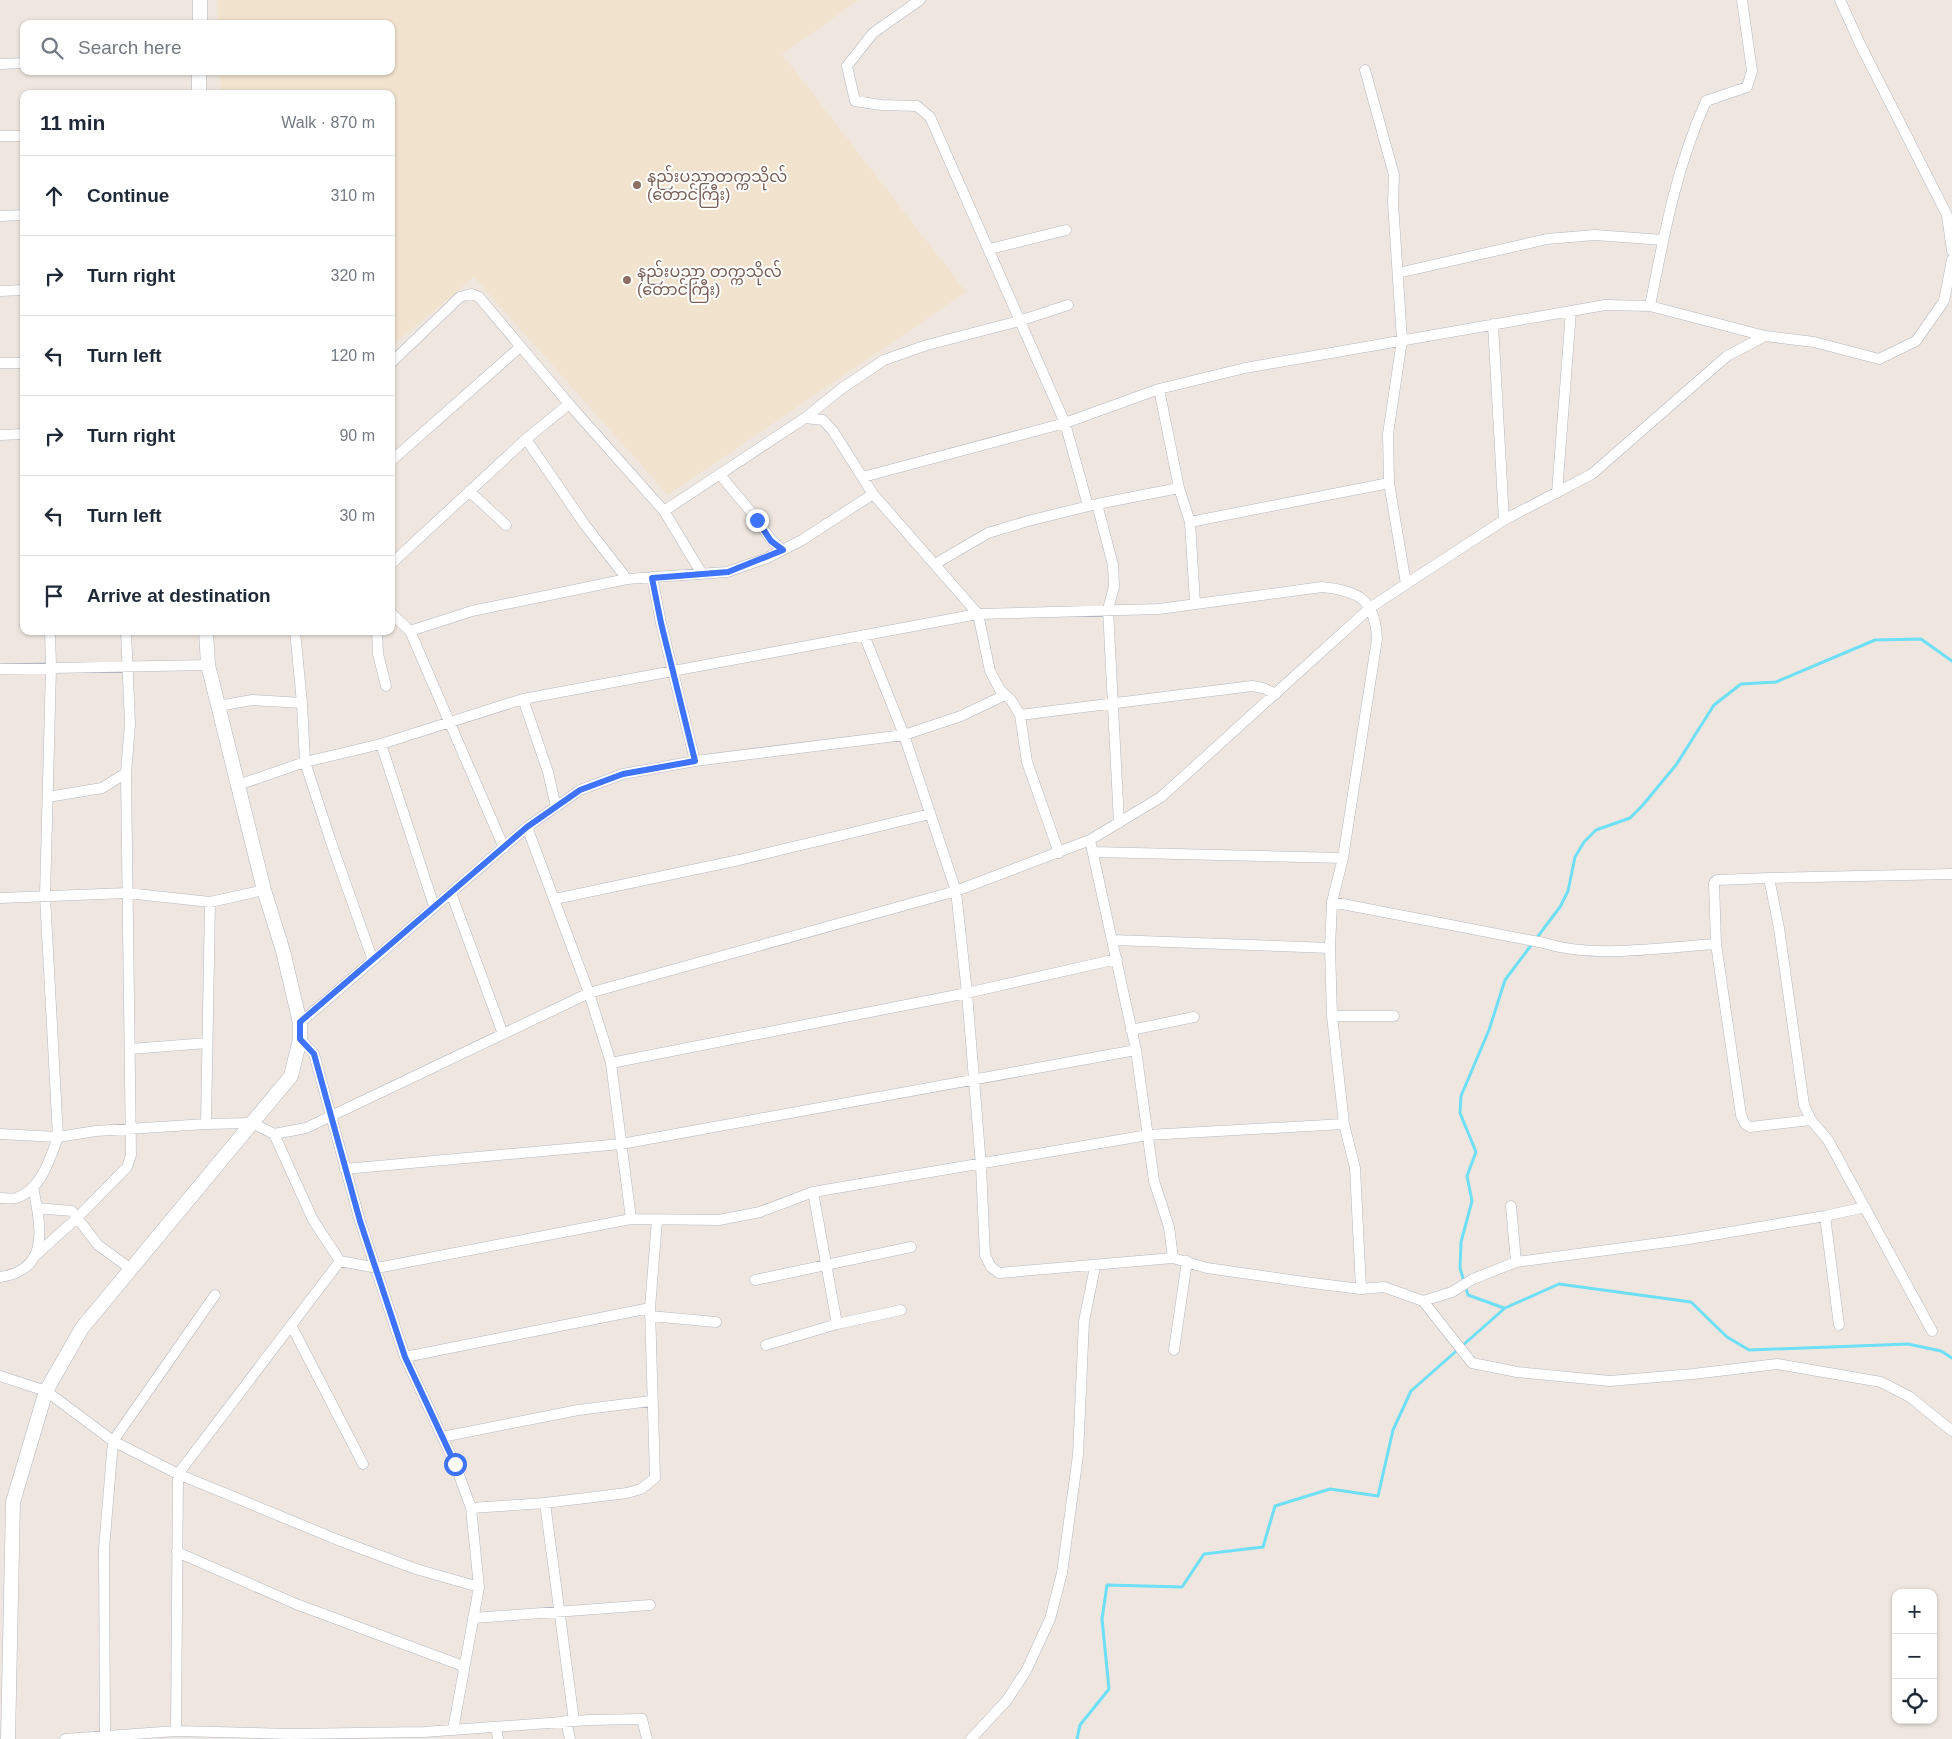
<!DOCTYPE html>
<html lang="en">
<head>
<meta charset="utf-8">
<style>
	body { margin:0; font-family:Helvetica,"Noto Sans Myanmar",sans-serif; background:#f2f2f3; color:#1f2937 }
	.controls { position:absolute; right:15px; bottom:15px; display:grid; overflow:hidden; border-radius:10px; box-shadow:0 1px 4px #0004 }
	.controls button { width:45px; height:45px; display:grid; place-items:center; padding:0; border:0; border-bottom:1px solid #e0e1e3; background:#fff; color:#1f2937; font:25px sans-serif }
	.stop { position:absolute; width:15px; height:15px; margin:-11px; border:4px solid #3d73ff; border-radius:50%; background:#fff }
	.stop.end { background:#3d73ff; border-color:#fff; box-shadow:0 1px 5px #0008 }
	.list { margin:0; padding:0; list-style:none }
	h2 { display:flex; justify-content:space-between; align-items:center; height:65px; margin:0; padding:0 20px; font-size:21px }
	h2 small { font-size:16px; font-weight:400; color:#747a83 }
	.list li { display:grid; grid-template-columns:32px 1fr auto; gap:15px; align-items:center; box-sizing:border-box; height:80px; padding:0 20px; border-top:1px solid #e0e1e3 }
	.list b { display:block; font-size:19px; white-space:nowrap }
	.list em { font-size:16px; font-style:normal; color:#747a83 }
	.icon { flex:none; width:28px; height:28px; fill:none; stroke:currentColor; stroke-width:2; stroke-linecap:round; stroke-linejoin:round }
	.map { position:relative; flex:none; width:1952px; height:1739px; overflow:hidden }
	.search { position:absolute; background:#fff; box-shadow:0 1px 4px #0004; left:20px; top:20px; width:375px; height:55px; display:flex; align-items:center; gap:12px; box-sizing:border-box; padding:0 18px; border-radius:10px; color:#747a83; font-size:19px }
	.panel { position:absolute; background:#fff; box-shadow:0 1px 4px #0004; left:20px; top:90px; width:375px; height:545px; border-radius:10px }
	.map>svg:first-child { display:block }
	.education { fill:#f1e3ce }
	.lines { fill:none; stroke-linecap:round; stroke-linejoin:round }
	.stream { stroke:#6ddff7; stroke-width:3 }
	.minor-casing { stroke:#b3b7c1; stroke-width:11 }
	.secondary-casing { stroke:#b3b7c1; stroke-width:15 }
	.minor { stroke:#fff; stroke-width:10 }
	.secondary { stroke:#fff; stroke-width:14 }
	.route { stroke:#3d73ff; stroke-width:6 }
	.education-dot { fill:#8d6e63; stroke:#fff; stroke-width:2 }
	.labels { text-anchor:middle; stroke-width:4; stroke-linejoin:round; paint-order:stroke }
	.education-label { font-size:16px; fill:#785e54; stroke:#fff; text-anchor:start }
</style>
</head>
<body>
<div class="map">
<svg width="1952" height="1739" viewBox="0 0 1952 1739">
	<rect width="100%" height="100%" fill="#efe7df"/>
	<path class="education" d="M 217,0 L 859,0 L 782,54 L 966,292 L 668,495 L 474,277 L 391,347 L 391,94 L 221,94 L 220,71 L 391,71 L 391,24 L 218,24 Z"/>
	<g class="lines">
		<path class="stream" d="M 1504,1308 L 1468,1295 L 1460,1268 L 1461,1242 L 1472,1201 L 1467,1176 L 1476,1152 L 1460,1113 L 1461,1096 L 1489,1030 L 1505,980 L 1560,907 L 1568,891 L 1575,857 L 1584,842 L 1596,830 L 1630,818 L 1642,806 L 1676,765 L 1714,705 L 1741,684 L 1776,682 L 1875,640 L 1921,639 L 1952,661
			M 1077,1739 L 1080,1725 L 1109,1689 L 1102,1619 L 1107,1585 L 1182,1587 L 1204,1554 L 1263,1547 L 1275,1506 L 1330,1489 L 1378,1496 L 1393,1430 L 1411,1391 L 1505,1308 L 1559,1284 L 1691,1302 L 1727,1337 L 1749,1350 L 1908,1344 L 1941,1351 L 1952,1358"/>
		<g class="minor-casing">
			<path id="minor" d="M 920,0 L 873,33 L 847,66 L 855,101 L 881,105 L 917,106 L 930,117 L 1065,423 L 1088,506
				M 1840,0 L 1860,44 L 1947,215 L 1952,251
				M 0,64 L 24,63
				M 1365,70 L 1394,175 L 1393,203 L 1402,340 L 1388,434 L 1389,483 L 1406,584
				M 0,136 L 24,136
				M 0,216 L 24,215
				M 990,249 L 1066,230
				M 1398,273 L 1547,239 L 1595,235 L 1663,240
				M 0,291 L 24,290
				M 1650,306 C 1664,235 1676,168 1706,101 L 1747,87 L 1752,71 L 1742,0
				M 1493,324 L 1504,520
				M 0,363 L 24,363
				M 391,363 L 460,297 L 471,294 L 479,297 L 569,404
				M 1159,389 L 1179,488 L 1190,522 L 1195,603
				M 805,418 L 841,389 L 884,360 L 927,345 L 1019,321 L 1068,305
				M 0,435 L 24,434
				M 526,439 L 585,525 L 627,579
				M 391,461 L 520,347
				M 720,474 C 731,490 746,504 757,520 C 766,532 770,541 783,550
				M 863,477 L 1065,423 L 1159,389 L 1245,368 L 1571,311 L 1605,305 L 1650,306 L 1765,336
				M 469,491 L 506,525
				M 1557,493 L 1571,311
				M 1097,504 L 1113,565 L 1114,587 L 1108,609 L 1119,823
				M 664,511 L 805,418 L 823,420 L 833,431 L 873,494 L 978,614 L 990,671 L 1000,690 L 1011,700 L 1020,715 L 1027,762 L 1059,853
				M 1190,522 L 1389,483
				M 391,564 L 526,439 L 569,404 L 664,511 L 702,574
				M 935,564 L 988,533 L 1028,521 L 1097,504 L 1179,488
				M 652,577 L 661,623 L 695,761
				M 391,613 L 410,631 L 504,848
				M 377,631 L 378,654 L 386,686
				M 410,631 L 472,611 L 627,579 L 727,572 L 767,558 L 802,540 L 873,494
				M 864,635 L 904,735 L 956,891 L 967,993 L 981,1166 L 985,1255 L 991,1267 L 999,1273 L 1173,1258
				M 0,669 L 208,665
				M 523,699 L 548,772 L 556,807
				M 302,703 L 305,762 L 331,842 L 372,958
				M 218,706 L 252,700 L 302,703 L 295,631
				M 1020,715 L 1252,686 L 1263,688 L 1276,694
				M 381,744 L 434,906
				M 238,785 L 305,762 L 381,744 L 523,699 L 978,614 L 1159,609 L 1322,587 C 1360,591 1375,600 1377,639 L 1343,858 L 1332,902 L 1330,948 L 1113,940
				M 48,797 L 102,788 L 126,773
				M 527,827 L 589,993 L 611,1063 L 631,1219
				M 1090,840 L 1136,1050 L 1154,1181 L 1169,1227 L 1173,1258 L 1207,1268 L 1312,1283 L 1361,1289 L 1384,1287 L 1423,1301 L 1472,1363 L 1517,1372 L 1610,1381 L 1693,1374 L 1777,1364 L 1881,1382 L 1910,1397 L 1952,1431
				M 1093,852 L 1343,858
				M 1769,878 L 1952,874
				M 451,893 L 503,1034
				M 0,898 L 127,893 L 210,902 L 264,890
				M 555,899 L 739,860 L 930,814
				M 1332,902 L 1544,943 C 1594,959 1663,947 1716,944 L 1741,1115 L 1745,1124 L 1750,1127 L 1811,1120
				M 1716,944 L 1714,883 L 1717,880 L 1769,878 L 1779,928 L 1804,1105 L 1811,1120 L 1828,1140 L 1932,1331
				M 1330,948 L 1332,1016
				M 300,1023 L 527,827 L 580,790 L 623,774 L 695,761 L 904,735 L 961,716 L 1005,695
				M 1131,1030 L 1194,1017
				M 300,1039 L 314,1054 L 360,1221 L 405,1357 L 455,1464 L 471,1508 L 479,1587 L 453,1730
				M 130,1049 L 207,1043
				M 611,1063 L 967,993 L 1117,959
				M 206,1124 L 210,902
				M 0,1134 L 58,1137 L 45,896 L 51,668 L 50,631
				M 345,1169 L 621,1144 L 1136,1050
				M 813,1192 L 837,1324
				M 0,1198 C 5,1198 12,1199 16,1198 C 41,1190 50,1159 58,1137 L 96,1131 L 206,1124 L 252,1123 L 274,1134 L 306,1128 L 589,993 L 956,891 L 1090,840 L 1161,797 L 1371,607 L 1504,520 L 1592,474 L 1727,356 L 1765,336 L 1814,342 L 1879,359 L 1916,341 L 1944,301 L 1952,260
				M 1511,1206 L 1516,1262
				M 37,1208 L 72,1211 L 98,1245 L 131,1269
				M 1825,1216 L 1839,1325
				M 36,1255 L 78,1217 L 127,1167 L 131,1155 L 126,773 L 130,724 L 126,631
				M 340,1261 L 377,1268 L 631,1219 L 719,1220 L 760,1212 L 813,1192 L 1148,1135 L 1344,1124
				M 0,1277 C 52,1270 40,1224 33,1187
				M 755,1280 L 911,1247
				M 1361,1289 L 1355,1168 L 1344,1124 L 1332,1016 L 1394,1016
				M 1423,1301 L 1452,1292 L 1473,1279 L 1516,1262 L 1683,1240 L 1825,1216 L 1865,1207
				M 650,1316 L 716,1322
				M 291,1325 L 363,1464
				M 766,1345 L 837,1324 L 901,1310
				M 1174,1350 L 1187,1261
				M 405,1357 L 650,1308
				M 0,1376 L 46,1391 L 113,1441 L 178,1474 L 338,1540 L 416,1569 L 479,1587
				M 442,1437 L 578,1410 L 651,1401
				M 545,1503 L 574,1721
				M 471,1508 L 545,1503 L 627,1493 L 641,1489 L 655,1478 L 650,1308 L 657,1220
				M 177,1552 L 296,1604 L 463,1666
				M 473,1618 L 650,1605
				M 566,1721 L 570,1739
				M 496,1727 L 498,1739
				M 176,1731 L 178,1474 L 340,1261 L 313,1220 L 274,1134
				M 105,1737 L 104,1549 L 113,1441 L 215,1295
				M 65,1739 L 176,1731 L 290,1734 L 424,1732 L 589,1720 L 642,1719 L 647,1739
				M 971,1739 L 1007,1700 L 1026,1671 L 1050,1619 L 1062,1573 L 1078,1455 L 1084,1321 L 1095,1267"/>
		</g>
		<g class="secondary-casing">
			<path id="secondary" d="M 200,24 L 200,0
				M 199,94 L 199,71
				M 8,1739 L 13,1502 L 46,1391 L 82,1328 L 291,1076 L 300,1039 L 300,1023 L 283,951 L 264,890 L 208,665 L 206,631"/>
		</g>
		<use href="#minor" class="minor"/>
		<use href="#secondary" class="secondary"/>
	</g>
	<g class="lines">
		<path class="route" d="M 455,1464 L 405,1357 L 360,1221 L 314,1054 L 300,1039 L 300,1022 L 527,827 L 580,790 L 623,774 L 695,761 L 661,623 L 652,578 L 728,572 L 783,550 L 771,541 L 757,520"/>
	</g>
	<g class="education-dot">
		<circle cx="637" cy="185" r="5"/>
		<circle cx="627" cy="280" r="5"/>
	</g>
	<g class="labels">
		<g class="education-label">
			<text x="647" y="182">နည်းပညာတက္ကသိုလ်<tspan x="647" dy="18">(တောင်ကြီး)</tspan></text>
			<text x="637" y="277">နည်းပညာ တက္ကသိုလ်<tspan x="637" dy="18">(တောင်ကြီး)</tspan></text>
		</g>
	</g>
</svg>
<div class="controls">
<button>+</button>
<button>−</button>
<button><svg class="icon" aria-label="locate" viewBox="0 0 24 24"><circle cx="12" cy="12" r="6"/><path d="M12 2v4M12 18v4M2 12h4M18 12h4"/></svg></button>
</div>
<div class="stop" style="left:455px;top:1464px"></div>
<div class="stop end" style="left:757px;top:520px"></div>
<div class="search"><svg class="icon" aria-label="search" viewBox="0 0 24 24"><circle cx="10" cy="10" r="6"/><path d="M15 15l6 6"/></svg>Search here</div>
<section class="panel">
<h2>11 min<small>Walk · 870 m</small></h2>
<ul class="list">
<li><svg class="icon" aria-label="ahead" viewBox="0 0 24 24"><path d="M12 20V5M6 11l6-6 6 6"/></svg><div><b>Continue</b></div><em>310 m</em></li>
<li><svg class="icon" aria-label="right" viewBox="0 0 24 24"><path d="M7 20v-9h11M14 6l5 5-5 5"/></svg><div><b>Turn right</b></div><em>320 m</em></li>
<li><svg class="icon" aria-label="left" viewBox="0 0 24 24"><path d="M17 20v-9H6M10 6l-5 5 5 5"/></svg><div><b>Turn left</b></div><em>120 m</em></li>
<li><svg class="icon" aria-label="right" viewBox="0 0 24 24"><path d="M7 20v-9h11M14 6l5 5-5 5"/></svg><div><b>Turn right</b></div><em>90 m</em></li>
<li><svg class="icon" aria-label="left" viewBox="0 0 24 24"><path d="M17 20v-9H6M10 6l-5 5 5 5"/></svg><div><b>Turn left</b></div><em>30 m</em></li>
<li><svg class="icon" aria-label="arrive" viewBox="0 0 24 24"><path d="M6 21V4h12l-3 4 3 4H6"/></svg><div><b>Arrive at destination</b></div></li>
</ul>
</section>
</div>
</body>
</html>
